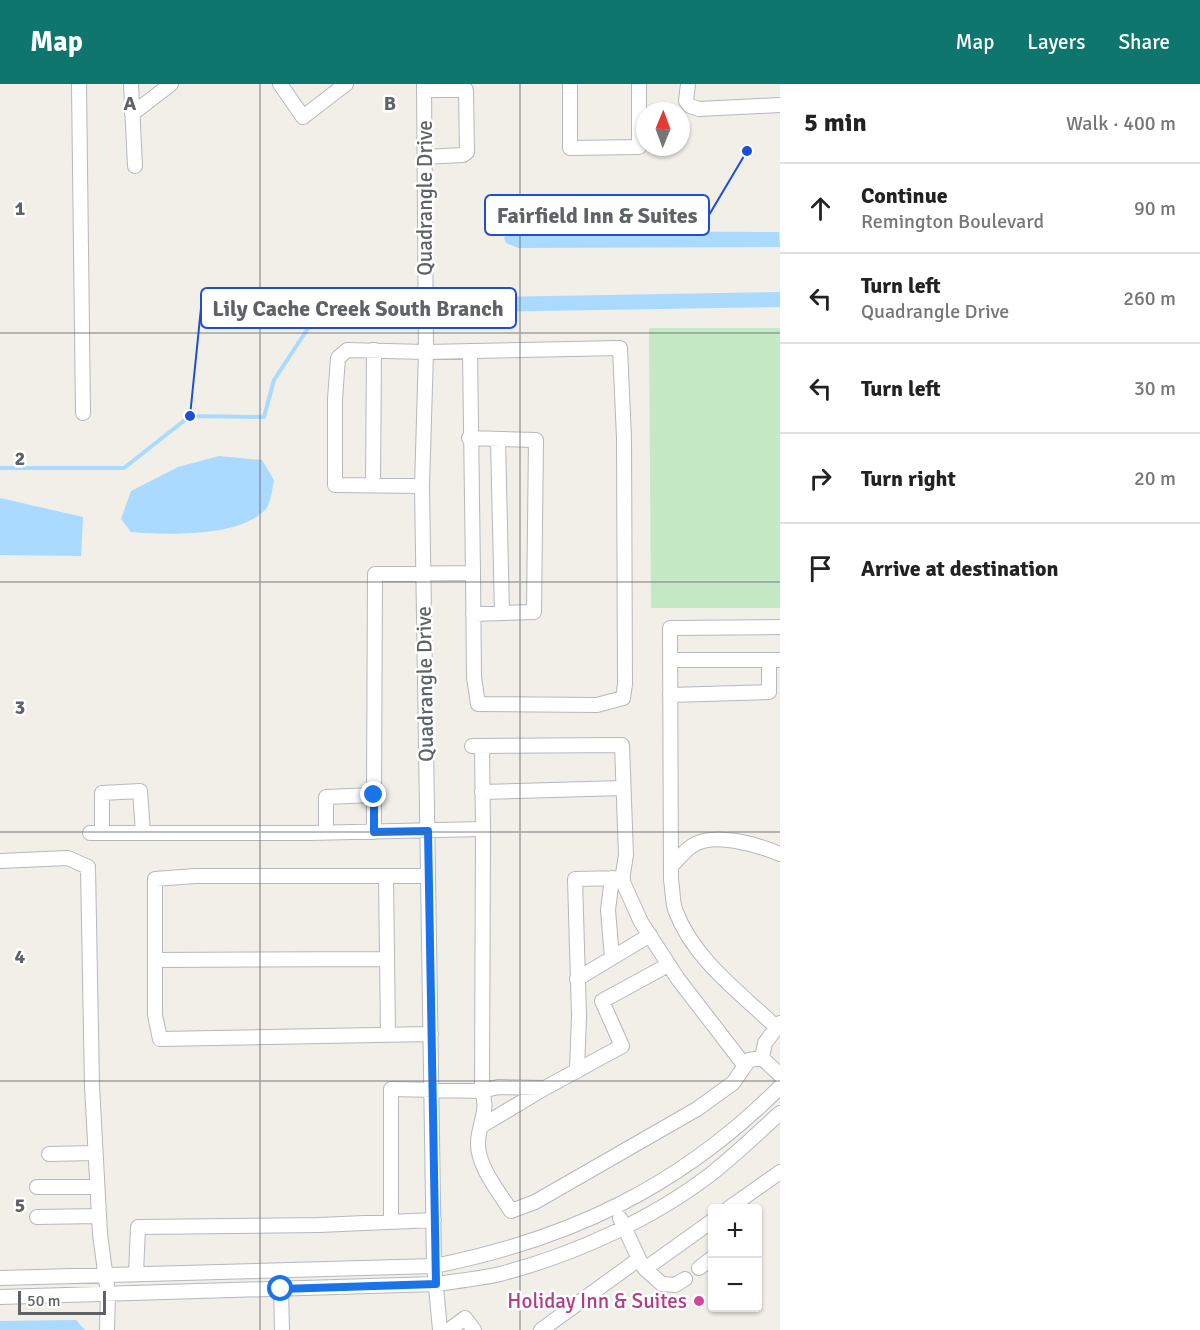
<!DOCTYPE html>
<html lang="en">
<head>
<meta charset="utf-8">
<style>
	body { margin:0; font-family:Signika,sans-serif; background:#f2f2f2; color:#222 }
	.controls { position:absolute; right:18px; bottom:18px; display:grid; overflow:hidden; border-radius:6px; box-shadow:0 2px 4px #0004 }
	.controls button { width:54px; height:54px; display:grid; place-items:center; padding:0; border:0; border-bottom:2px solid #e0e0e0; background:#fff; color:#222; font:30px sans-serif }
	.compass { position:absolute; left:636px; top:18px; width:54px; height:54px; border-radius:50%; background:#fff; box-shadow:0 2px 4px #0004; rotate:1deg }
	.scale { position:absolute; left:18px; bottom:15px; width:88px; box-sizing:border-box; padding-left:6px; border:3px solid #5f6368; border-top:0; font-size:16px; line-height:21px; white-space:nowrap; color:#5f6368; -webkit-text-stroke:4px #fff; paint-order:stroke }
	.stop { position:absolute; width:18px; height:18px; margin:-14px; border:4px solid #1a73e8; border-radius:50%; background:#fff }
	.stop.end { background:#1a73e8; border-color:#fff; box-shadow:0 2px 6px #0008 }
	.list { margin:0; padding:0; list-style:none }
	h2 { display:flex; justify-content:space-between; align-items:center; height:78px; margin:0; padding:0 24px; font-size:26px }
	h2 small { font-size:20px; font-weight:400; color:#767676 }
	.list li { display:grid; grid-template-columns:39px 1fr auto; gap:18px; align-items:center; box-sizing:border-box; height:90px; padding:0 24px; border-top:2px solid #e0e0e0 }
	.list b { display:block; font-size:22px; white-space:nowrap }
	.list p { margin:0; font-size:20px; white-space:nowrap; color:#767676 }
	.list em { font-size:20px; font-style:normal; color:#767676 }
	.icon { flex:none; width:33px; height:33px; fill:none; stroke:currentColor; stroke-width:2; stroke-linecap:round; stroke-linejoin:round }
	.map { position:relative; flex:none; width:780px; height:1246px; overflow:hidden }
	header { display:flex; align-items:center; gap:36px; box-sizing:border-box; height:84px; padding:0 30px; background:#0f766e; color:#fff }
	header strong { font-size:28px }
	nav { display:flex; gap:33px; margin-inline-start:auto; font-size:21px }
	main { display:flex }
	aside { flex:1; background:#fff }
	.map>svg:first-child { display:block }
	.green { fill:#c5e8c5 }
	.water { fill:#aadaff }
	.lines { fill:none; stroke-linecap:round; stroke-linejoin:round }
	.stream { stroke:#aadaff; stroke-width:4 }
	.minor-casing { stroke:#b5b8bc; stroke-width:16 }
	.minor { stroke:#fff; stroke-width:14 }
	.route { stroke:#1a73e8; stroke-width:8 }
	.grid { fill:none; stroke:#5f6368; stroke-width:1.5; stroke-opacity:0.55 }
	.hotel-dot { fill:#d1479c; stroke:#fff; stroke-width:2 }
	.labels { text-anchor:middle; stroke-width:5; stroke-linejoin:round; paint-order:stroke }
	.street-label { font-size:21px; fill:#5f6368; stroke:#fff }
	.hotel-label { font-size:21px; fill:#b23c85; stroke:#fff; text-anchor:end }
	.grid-label { font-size:20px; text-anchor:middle; font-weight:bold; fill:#5f6368; stroke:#fff; stroke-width:5; stroke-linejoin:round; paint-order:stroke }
	.leader { fill:none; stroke:#1d4ed8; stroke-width:2 }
	.callout-dot { fill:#1d4ed8; stroke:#fff; stroke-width:2 }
	.callout { fill:#fff; stroke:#1d4ed8; stroke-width:2 }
	.callout-label { font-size:22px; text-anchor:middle; font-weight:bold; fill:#5f6368 }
</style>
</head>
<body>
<header>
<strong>Map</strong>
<nav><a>Map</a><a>Layers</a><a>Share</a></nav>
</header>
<main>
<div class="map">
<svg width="780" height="1246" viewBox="0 0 780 1246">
	<rect width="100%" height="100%" fill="#f1efe8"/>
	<path class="green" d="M 649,244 L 780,244 L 780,524 L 651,524 Z"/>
	<path class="water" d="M 553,147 L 779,148 L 780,163 L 518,164 L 506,159 L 504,154 L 506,151 Z
		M 780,208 L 780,223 L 472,228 L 473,216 L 493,213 Z
		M 219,372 L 262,376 L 274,396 C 272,405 271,421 264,427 C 237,453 167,451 131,448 L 121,435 L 131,407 L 178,383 Z
		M 0,414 L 83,433 L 81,472 L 0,471 Z
		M 76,1236 L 85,1246 L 0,1246 L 0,1237 Z"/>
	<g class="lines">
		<path class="stream" d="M 447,224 L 473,222
			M 0,384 L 124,384 L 190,332 L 264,333 L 274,296 L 320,226 L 340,219 L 377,228 L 410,226"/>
		<g class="minor-casing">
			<path id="minor" d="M 79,0 L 83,329
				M 131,0 L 135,82
				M 280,0 L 303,33 L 346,0
				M 424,0 L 426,268 L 422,402 L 434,1182 L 440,1246
				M 570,0 L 570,64 L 639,63 L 639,0
				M 688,0 L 686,17 L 690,22 L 699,25 L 780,21
				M 424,6 L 466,6 L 467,68 L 463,71 L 424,73
				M 132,30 L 171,0
				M 470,267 L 473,489
				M 469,354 L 536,356 L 534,528 L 473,530
				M 498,355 L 502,529
				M 373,401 L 374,266
				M 670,576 L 780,576
				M 670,611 L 769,608 L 769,576
				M 472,662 L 622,661 L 626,771 L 622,796 L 641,838 L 678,895 L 745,982
				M 482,708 L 623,704
				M 374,711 L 375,490 L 473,489 L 474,593 L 478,620 L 597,621 L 623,614 L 625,600 L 624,354 L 620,264 L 426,268 L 347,266 L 338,274 L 335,315 L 335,401 L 422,402
				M 483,745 L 482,1007 L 498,1003 L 545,1004 L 622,962 L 602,917 L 668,881
				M 90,749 L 309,749 L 483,745 L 482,662
				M 102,749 L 102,709 L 140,707 L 143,749
				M 326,749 L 326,713 L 374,711 L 374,748
				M 0,777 L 68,774 L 88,783 L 92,1002 L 100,1150 L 108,1210 L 107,1246
				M 671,782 C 678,776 684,767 692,762 C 714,747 758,761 780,770
				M 386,792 L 388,951
				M 428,792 L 195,792 L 155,795 L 155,931 L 160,955 L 431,950
				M 612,794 L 608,826 L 612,874
				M 155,876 L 387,875
				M 577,895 L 650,851
				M 780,939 L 765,959 L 762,974 L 780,991
				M 777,944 C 741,909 695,877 676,828 C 672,819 673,806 671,796 L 670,544 L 780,543
				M 577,987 L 579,932 L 575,795 L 623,794
				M 483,1041 L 545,1004
				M 49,1070 L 95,1069
				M 37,1103 L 97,1103
				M 729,1124 L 780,1088
				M 37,1133 L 99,1132
				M 391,1138 L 391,1005 L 482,1007 C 489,1026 479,1039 478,1058 C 477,1082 499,1108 511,1127 L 535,1118 L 697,1025 L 733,999 L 749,976 L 762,974
				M 639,1175 L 645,1185 L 712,1137
				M 699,1184 L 712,1174
				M 645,1185 L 662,1200 L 675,1201 L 685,1195
				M 136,1190 L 138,1143 L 319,1141 L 434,1136
				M 0,1194 L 434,1182 C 571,1155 681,1102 780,1003
				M 281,1205 L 282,1246
				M 0,1213 L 436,1200 C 457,1197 479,1195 500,1190 C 573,1171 651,1136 711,1090 C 735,1071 757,1050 780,1029
				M 449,1246 L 465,1234 L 474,1246
				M 541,1246 L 639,1175 L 620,1134"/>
		</g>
		<use href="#minor" class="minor"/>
	</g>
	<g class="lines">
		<path class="route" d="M 281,1205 L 436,1200 L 428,747 L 374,748 L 374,711"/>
	</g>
	<path class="grid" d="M 260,0 L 260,1246M 520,0 L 520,1246M 0,249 L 780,249M 0,498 L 780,498M 0,748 L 780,748M 0,997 L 780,997"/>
	<circle class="hotel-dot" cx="699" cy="1217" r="6"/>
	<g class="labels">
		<g class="street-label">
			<text transform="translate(425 114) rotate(-90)" y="7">Quadrangle Drive</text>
			<text transform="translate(425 600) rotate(-91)" y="7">Quadrangle Drive</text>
		</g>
		<g class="hotel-label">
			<text x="687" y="1224">Holiday Inn &amp; Suites</text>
		</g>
	</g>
	<g class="grid-label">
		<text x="130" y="26">A</text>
		<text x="390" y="26">B</text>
		<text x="20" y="131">1</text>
		<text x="20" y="381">2</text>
		<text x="20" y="630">3</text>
		<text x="20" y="879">4</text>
		<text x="20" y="1128">5</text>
	</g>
	<path class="leader" d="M747 67L709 131M190 332L201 224"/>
	<g class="callout-dot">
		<circle cx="747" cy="67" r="6"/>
		<circle cx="190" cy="332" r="6"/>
	</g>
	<g class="callout">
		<rect x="485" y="111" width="224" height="40" rx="6"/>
		<rect x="201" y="204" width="315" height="40" rx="6"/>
	</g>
	<g class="callout-label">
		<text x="597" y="139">Fairfield Inn &amp; Suites</text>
		<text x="358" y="232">Lily Cache Creek South Branch</text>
	</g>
</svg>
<div class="controls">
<button>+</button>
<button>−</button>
</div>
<svg class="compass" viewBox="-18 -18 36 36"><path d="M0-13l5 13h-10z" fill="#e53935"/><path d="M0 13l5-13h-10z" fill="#767676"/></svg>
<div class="scale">50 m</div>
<div class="stop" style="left:281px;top:1205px"></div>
<div class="stop end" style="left:374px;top:711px"></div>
</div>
<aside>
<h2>5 min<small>Walk · 400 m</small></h2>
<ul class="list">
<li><svg class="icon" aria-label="ahead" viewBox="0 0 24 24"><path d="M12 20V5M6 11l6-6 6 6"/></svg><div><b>Continue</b><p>Remington Boulevard</p></div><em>90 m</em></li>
<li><svg class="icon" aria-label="left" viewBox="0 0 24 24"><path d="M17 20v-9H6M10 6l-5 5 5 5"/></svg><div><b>Turn left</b><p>Quadrangle Drive</p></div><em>260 m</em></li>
<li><svg class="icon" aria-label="left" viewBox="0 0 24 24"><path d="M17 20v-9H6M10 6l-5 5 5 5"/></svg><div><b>Turn left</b></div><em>30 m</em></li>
<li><svg class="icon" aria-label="right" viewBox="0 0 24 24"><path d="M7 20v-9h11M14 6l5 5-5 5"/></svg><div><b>Turn right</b></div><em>20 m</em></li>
<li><svg class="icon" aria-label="arrive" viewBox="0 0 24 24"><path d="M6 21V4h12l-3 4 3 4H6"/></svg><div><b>Arrive at destination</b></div></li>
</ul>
</aside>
</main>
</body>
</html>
